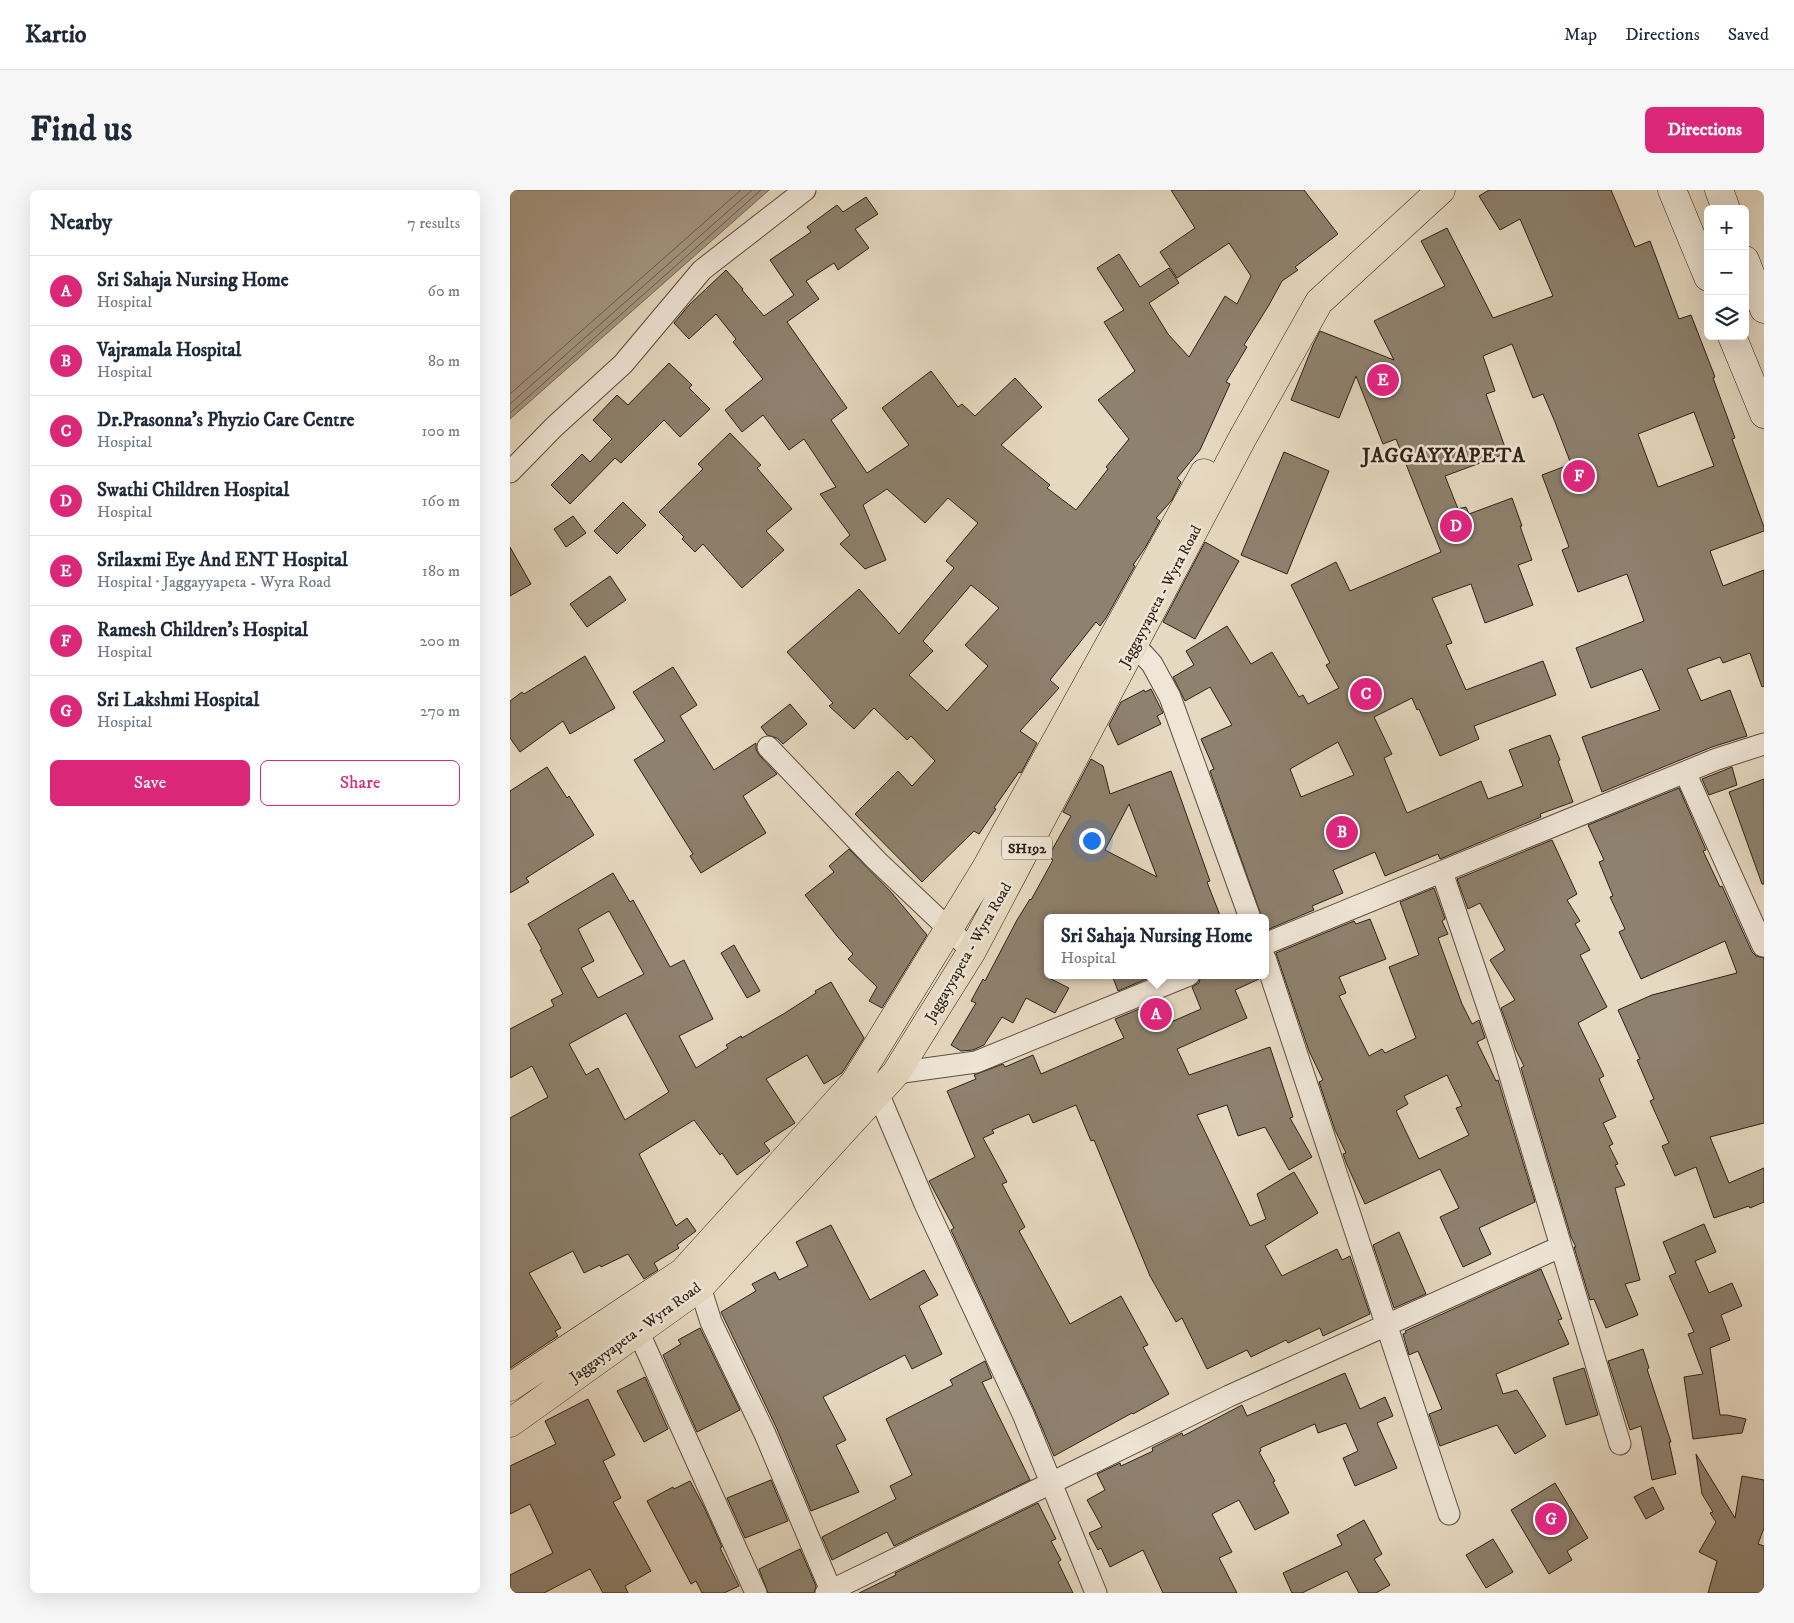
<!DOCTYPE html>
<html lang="en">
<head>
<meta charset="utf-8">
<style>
	body { margin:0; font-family:"IM FELL DW Pica",serif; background:#f6f6f7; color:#1f2937 }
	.controls { position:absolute; right:15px; top:15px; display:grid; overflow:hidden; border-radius:8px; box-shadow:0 5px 20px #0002 }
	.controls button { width:45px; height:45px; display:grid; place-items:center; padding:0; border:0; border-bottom:1px solid #e0e1e3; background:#fff; color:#1f2937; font:25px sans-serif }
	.you { position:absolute; left:581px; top:650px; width:18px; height:18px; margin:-12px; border:4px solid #fff; border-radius:50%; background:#1a73e8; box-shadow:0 0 0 8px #1a73e833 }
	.badge { display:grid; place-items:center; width:32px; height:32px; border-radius:50%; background:#db2777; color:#fff; font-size:16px; font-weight:700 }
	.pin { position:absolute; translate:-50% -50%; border:2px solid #fff; box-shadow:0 1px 5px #0006 }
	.popup { position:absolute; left:534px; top:724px; width:225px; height:65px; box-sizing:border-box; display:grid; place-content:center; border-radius:8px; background:#fff; filter:drop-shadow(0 1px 4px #0005); font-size:16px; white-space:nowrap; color:#747a83 }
	.popup b { font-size:19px; color:#1f2937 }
	.popup::after { content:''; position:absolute; left:50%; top:100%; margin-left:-10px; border:10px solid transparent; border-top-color:#fff }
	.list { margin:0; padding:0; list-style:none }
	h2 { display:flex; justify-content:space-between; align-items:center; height:65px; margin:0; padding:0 20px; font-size:21px }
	h2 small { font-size:16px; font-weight:400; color:#747a83 }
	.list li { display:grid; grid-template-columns:32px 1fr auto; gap:15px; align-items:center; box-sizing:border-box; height:70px; padding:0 20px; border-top:1px solid #e0e1e3 }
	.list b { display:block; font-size:19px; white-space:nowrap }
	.list p { margin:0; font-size:16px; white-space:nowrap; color:#747a83 }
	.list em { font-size:16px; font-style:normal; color:#747a83 }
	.actions { display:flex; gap:10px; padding:15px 20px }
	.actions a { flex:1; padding:11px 0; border:1px solid #db2777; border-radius:8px; text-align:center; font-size:18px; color:#db2777 }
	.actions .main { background:#db2777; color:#fff }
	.icon { flex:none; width:28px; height:28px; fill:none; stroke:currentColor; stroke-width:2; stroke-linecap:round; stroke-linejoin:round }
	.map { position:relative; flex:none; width:1254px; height:1403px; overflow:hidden; border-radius:8px }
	header { display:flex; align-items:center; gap:30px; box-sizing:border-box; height:70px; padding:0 25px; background:#fff; border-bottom:1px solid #e0e1e3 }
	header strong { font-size:24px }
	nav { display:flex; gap:28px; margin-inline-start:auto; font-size:18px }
	.intro { display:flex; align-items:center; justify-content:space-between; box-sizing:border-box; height:120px; padding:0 30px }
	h1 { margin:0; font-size:35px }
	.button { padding:12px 22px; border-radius:8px; background:#db2777; color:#fff; font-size:18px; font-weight:700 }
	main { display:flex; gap:30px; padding:0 30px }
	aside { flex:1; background:#fff; border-radius:8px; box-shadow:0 5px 20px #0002 }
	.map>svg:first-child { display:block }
	.water { fill:#a89a87; stroke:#786a59 }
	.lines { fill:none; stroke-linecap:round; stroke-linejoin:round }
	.shore { stroke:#6c5e4e; stroke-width:1 }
	.building { fill:#8e816e; stroke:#2f2115; fill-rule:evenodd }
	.minor-casing { stroke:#5d4f40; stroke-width:23 }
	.secondary-casing { stroke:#2f2115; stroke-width:29 }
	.primary-casing { stroke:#2f2115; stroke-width:29 }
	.minor { stroke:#efe6d7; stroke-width:21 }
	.secondary { stroke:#efe6d7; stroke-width:28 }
	.primary { stroke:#e6d9c1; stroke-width:28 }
	.labels { text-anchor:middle; stroke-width:5; stroke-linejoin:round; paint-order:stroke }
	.shield { fill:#efe6d7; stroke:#695c4f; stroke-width:1 }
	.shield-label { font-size:14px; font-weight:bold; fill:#2f2115 }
	.street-label { font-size:15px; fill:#2f2115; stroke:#efe6d7 }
	.district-label { font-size:20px; font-weight:bold; letter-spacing:1px; fill:#2f2115; stroke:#efe6d7 }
</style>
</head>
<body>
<header>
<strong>Kartio</strong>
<nav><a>Map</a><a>Directions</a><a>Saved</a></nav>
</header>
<div class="intro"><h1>Find us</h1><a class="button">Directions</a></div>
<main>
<aside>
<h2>Nearby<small>7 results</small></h2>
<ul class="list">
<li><span class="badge">A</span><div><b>Sri Sahaja Nursing Home</b><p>Hospital</p></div><em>60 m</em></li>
<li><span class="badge">B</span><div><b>Vajramala Hospital</b><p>Hospital</p></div><em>80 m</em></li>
<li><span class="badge">C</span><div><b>Dr.Prasonna's Phyzio Care Centre</b><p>Hospital</p></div><em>100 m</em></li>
<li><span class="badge">D</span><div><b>Swathi Children Hospital</b><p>Hospital</p></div><em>160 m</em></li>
<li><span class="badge">E</span><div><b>Srilaxmi Eye And ENT Hospital</b><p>Hospital · Jaggayyapeta - Wyra Road</p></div><em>180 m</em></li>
<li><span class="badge">F</span><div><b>Ramesh Children's Hospital</b><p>Hospital</p></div><em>200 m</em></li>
<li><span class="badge">G</span><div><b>Sri Lakshmi Hospital</b><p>Hospital</p></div><em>270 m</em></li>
</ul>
<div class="actions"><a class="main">Save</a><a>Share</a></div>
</aside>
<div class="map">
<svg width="1254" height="1403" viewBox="0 0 1254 1403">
	<rect width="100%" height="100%" fill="#e6d9c1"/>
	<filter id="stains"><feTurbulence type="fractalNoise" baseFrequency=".004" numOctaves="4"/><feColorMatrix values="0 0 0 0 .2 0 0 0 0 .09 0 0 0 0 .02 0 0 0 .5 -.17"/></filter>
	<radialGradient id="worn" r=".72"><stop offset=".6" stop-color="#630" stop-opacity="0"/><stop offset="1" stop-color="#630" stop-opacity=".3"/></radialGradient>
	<path class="water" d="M 0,0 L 259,0 L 0,229 Z"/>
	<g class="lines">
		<path class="shore" d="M 0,204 L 231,0
			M 0,214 L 242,0
			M 0,223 L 251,0"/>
	</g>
	<path class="building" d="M 661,0 L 794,0 L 828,44 L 785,77 L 788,80 L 772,91 L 759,115 L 734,155 L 737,157 L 716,192 L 720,194 L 690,260 L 667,288 L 671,292 L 662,310 L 646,328 L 650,331 L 635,358 L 623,375 L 625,376 L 596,428 L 590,436 L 586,432 L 540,490 L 549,498 L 510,541 L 527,553 L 511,583 L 509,582 L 484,618 L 486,619 L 469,644 L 464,641 L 412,692 L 345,624 L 388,581 L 402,596 L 425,571 L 401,546 L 397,550 L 364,518 L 344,539 L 319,516 L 323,513 L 277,462 L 349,399 L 389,444 L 444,378 L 436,371 L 468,333 L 438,308 L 415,333 L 377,299 L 353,315 L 376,370 L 355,379 L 330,354 L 340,345 L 310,304 L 326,297 L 294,249 L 279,260 L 253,225 L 232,242 L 215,220 L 253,189 L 223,152 L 226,149 L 206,124 L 179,149 L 164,133 L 179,115 L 216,80 L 233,99 L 232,100 L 254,126 L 284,105 L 260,70 L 301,42 L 297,37 L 327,15 L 333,22 L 356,7 L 368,24 L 345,39 L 359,58 L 328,80 L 324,73 L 296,91 L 309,109 L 277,132 L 337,218 L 321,230 L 357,283 L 399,255 L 372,218 L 421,181 L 448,217 L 452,214 L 465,226 L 505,188 L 532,217 L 491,255 L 540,295 L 537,298 L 566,320 L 598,279 L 596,277 L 619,249 L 588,210 L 625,181 L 594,132 L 614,120 L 587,78 L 609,64 L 630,97 L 659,78 L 669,93 L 639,113 L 658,144 L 679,167 L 715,106 L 727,114 L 741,86 L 719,53 L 667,88 L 650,62 L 685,38 ZM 461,395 L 489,418 L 455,455 L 478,476 L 437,521 L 399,485 L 423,461 L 413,451 Z
		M 979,0 L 1101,0 L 1125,57 L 1140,51 L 1169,129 L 1181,125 L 1205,187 L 1203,188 L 1225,248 L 1222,249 L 1254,337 L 1254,341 L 1200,361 L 1213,396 L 1254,380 L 1254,496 L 1252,497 L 1240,463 L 1213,473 L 1210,467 L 1177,479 L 1191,511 L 1220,500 L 1237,546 L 1202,557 L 1092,602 L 1072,547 L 1150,520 L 1132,479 L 1081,498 L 1066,458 L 1134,431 L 1117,384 L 1068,402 L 1052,360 L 1059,357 L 1032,285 L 1061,274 L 1045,232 L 1033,204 L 1023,208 L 1002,154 L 973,166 L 985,201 L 976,204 L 997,263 L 935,286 L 948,319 L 956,317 L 959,324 L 1002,308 L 1012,336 L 1010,336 L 1022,370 L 1008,375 L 1023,415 L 975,433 L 961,394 L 922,408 L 942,453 L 936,455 L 956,500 L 1033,471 L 1046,505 L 964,536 L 969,549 L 930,566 L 909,519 L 907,520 L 902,508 L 864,527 L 882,564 L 874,568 L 897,623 L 971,591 L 978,609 L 1013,596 L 999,560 L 1040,545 L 1050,570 L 1048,571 L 1063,612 L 1030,624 L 1031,627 L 930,669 L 928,664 L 875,686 L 865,662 L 823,680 L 833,703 L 802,716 L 804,720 L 757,740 L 755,728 L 752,728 L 700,581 L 704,579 L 691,549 L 722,535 L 700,497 L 675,511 L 663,487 L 684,475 L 676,461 L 717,436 L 741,474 L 762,462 L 789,507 L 793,505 L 798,514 L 829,498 L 816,475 L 820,473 L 781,395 L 826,372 L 840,401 L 931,362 L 886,249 L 873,254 L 846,186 L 829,228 L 781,210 L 803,155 L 810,141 L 884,170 L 864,131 L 935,96 L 911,51 L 937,38 L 983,128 L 1043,106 L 1010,29 L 990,40 L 969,6 ZM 1184,222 L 1204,276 L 1148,297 L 1128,244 ZM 828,552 L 844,585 L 791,607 L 780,579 Z
		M 159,173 L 182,195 L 179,198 L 200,219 L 170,247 L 154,230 L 111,273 L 105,268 L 60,314 L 41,295 L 72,264 L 80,272 L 102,249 L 83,230 L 107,205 L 118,215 Z
		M 220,243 L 251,275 L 247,278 L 282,319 L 256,341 L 274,360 L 232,398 L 193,354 L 185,362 L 172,349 L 174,347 L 149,322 L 193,279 L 188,274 Z
		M 774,262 L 819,281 L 777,384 L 731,365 Z
		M 113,312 L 136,335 L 107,364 L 84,341 Z
		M 63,326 L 76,343 L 56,357 L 44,339 Z
		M 695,352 L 729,371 L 685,449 L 653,432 Z
		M 0,357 L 21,394 L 0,406 Z
		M 100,386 L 116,410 L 77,437 L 60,414 Z
		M 75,466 L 105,518 L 60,544 L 53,531 L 10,562 L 0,548 L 0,511 L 12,502 L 14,504 Z
		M 163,477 L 187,515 L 170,526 L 204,580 L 246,553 L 246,559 L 249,565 L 267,584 L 233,606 L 256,643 L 191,683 L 180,666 L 183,664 L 124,570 L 155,551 L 123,502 Z
		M 641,499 L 653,523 L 647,526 L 651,534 L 608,555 L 599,535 L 611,512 L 634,500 L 635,502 Z
		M 280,514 L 297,534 L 273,554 L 267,548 L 257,545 L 251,537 Z
		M 581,569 L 593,576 L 600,604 L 661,581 L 700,691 L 697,692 L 711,728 L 537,728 L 537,787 L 559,798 L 545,823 L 516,808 L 503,833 L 492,827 L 474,855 L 463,860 L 451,861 L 441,855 L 466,813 L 461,811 L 473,789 L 475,791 L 507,730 L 520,709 L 521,710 L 543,670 L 538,667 L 561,626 L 553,622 ZM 619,614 L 647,687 L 595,660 Z
		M 37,577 L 57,608 L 59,606 L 84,645 L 16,688 L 19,692 L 0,703 L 0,601 Z
		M 1222,577 L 1227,595 L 1199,605 L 1192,589 Z
		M 1254,589 L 1254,694 L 1252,694 L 1219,602 Z
		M 1169,598 L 1196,660 L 1193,661 L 1210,697 L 1212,696 L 1242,762 L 1246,766 L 1254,768 L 1254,933 L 1200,947 L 1219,993 L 1254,978 L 1254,1012 L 1240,1018 L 1239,1016 L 1204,1028 L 1186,977 L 1165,986 L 1152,956 L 1159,953 L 1140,911 L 1144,909 L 1127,870 L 1130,869 L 1108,820 L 1142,805 L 1227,783 L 1215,751 L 1131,789 L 1109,742 L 1115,739 L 1100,707 L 1103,706 L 1089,672 L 1094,670 L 1078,635 Z
		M 1042,650 L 1067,704 L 1057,710 L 1070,731 L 1065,734 L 1080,760 L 1070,765 L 1097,817 L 1068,833 L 1094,886 L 1089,889 L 1106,927 L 1093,933 L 1103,954 L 1099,956 L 1108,974 L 1105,975 L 1115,995 L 1105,998 L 1130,1090 L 1115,1094 L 1128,1125 L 1096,1138 L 1084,1109 L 1080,1110 L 1064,1057 L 1066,1057 L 1061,1047 L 1011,878 L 1014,876 L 1006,860 L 991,818 L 1005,810 L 980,770 L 995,760 L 970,713 L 958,719 L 947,689 Z
		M 339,659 L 381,702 L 417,745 L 372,818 L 359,811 L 367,797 L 338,769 L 343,764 L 327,746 L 295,705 L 324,682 L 319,676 Z
		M 103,683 L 120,712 L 123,710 L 160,777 L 174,770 L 203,829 L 169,846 L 186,878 L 218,858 L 216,855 L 231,846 L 232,848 L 275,823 L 306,803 L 305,801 L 321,792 L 354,848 L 332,883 L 314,894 L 297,865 L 256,889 L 285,933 L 254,953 L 260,961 L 227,985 L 212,963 L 210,965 L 184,930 L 129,964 L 166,1036 L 177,1028 L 186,1041 L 167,1055 L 169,1058 L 144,1073 L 148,1080 L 134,1089 L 118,1064 L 91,1077 L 90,1075 L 74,1083 L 63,1061 L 19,1083 L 51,1138 L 45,1141 L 48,1146 L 0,1178 L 0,928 L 38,907 L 22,876 L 0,888 L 0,839 L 44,816 L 41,810 L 53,804 L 30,760 L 32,759 L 18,734 ZM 99,721 L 134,784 L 88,808 L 71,778 L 84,771 L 68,739 ZM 116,823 L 159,902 L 115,930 L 88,878 L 76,885 L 59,854 Z
		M 924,698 L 935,729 L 932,731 L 938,744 L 928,748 L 952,814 L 962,834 L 969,830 L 975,848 L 967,852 L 986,891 L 988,890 L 1025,1012 L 969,1038 L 981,1064 L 953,1077 L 930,1027 L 949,1018 L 930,979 L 855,1014 L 837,975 L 833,964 L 836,963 L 825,940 L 809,892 L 813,890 L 799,861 L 766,763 L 844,731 L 846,734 L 860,729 L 876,769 L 829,787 L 836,803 L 829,806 L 859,866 L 872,859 L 875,863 L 906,848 L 879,777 L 909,765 L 890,712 ZM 937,885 L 952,916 L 946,918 L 959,945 L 909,969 L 886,921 L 898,914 L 894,906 Z
		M 224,755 L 250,801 L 237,808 L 211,763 Z
		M 602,785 L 641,785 L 641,787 L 608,801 Z
		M 691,785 L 748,785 L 749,789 L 725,800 L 737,828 L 667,859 L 679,885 L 760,857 L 783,927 L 780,928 L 802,967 L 779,980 L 755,937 L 728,946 L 717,915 L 687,925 L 740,1036 L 756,1029 L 747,1004 L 784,982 L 808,1023 L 755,1056 L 772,1086 L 827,1059 L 832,1070 L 840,1066 L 860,1124 L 813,1146 L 810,1138 L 778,1153 L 776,1150 L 741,1167 L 737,1160 L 697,1179 L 672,1128 L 666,1132 L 640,1086 L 584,950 L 581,951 L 566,915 L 523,933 L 519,924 L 482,940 L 484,943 L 473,948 L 497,992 L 492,994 L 515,1037 L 509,1041 L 560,1134 L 611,1106 L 638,1155 L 633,1157 L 659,1204 L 623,1224 L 622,1223 L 544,1266 L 524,1219 L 441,1040 L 444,1038 L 419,991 L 465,967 L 437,901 L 466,889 L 464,885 L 493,874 L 495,877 L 523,865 L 531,884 L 614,848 L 605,829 L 651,810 L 661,832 L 691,819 L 682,797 L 689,793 Z
		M 1194,1034 L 1206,1062 L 1185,1071 L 1199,1103 L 1222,1093 L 1232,1116 L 1211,1125 L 1220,1150 L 1200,1158 L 1210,1225 L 1217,1225 L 1236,1229 L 1232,1243 L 1183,1249 L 1174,1187 L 1193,1184 L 1178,1144 L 1184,1142 L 1159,1086 L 1166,1083 L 1153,1052 Z
		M 321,1035 L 360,1110 L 414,1080 L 428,1105 L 409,1116 L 432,1164 L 402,1179 L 395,1165 L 313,1207 L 336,1250 L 326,1255 L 349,1302 L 301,1321 L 267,1239 L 211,1122 L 246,1101 L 242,1094 L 265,1082 L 269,1090 L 298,1076 L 286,1052 Z
		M 889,1042 L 916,1104 L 884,1118 L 863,1055 Z
		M 1031,1079 L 1052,1129 L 1048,1130 L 1059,1154 L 986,1184 L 993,1204 L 1007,1200 L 1036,1246 L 1005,1264 L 987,1235 L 930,1256 L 919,1224 L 932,1219 L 908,1161 L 899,1165 L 893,1144 L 896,1143 L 895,1141 Z
		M 190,1138 L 230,1220 L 187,1242 L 153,1165 L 171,1154 L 168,1150 Z
		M 1133,1159 L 1139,1178 L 1137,1179 L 1161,1252 L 1159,1252 L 1166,1284 L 1142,1290 L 1131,1236 L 1120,1240 L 1098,1171 Z
		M 475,1171 L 482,1188 L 472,1192 L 520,1290 L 384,1356 L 377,1342 L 322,1370 L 312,1347 L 386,1309 L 380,1296 L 402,1285 L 376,1229 L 443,1195 L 440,1190 Z
		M 1074,1178 L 1088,1225 L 1056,1235 L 1043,1188 Z
		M 835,1183 L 850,1219 L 875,1207 L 883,1226 L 867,1233 L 887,1278 L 845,1296 L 833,1268 L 848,1261 L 836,1233 L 808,1243 L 805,1234 L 750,1258 L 751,1261 L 749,1262 L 765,1291 L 763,1292 L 779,1323 L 745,1340 L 729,1310 L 702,1324 L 722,1362 L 709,1368 L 727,1403 L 653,1403 L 633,1360 L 600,1377 L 591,1358 L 588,1360 L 579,1343 L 592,1337 L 577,1310 L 595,1300 L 587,1284 L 610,1273 L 611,1276 L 643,1261 L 642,1258 L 672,1243 L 673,1246 L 732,1215 L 737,1226 Z
		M 135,1187 L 158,1239 L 134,1252 L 107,1201 Z
		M 78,1209 L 105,1265 L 93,1271 L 111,1308 L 103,1312 L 141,1381 L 115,1396 L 118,1403 L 93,1403 L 80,1379 L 34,1403 L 0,1403 L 0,1385 L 43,1363 L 20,1314 L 0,1324 L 0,1276 L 46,1254 L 35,1231 Z
		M 1186,1264 L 1225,1328 L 1232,1286 L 1254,1290 L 1254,1338 L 1248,1354 L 1254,1356 L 1254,1403 L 1198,1403 L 1207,1371 L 1189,1362 L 1206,1332 L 1200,1323 L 1203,1322 L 1192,1304 Z
		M 261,1290 L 278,1331 L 235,1348 L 217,1308 Z
		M 180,1291 L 194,1317 L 212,1357 L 210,1358 L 229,1396 L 214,1403 L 192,1403 L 186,1391 L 181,1394 L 137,1311 L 163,1297 L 164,1299 Z
		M 1045,1293 L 1078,1348 L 1057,1361 L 1062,1370 L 1039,1384 L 1001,1320 Z
		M 1143,1297 L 1154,1319 L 1136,1329 L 1124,1307 Z
		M 528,1313 L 546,1349 L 541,1351 L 551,1370 L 548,1372 L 563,1403 L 349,1403 L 386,1385 L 385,1383 Z
		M 854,1330 L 872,1364 L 864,1369 L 880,1395 L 866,1403 L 849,1403 L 837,1381 L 792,1403 L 782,1403 L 773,1383 L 832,1355 L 827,1345 Z
		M 983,1349 L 1003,1382 L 976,1398 L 956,1365 Z
		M 290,1359 L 306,1396 L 304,1403 L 258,1403 L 249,1379 Z"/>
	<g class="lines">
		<g class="minor-casing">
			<path id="minor" d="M 0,282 L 44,237 L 113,174 L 192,80 L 295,0
				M 624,454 L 642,474 L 660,507 L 740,728
				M 258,557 L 366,670 L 462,761
				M 1175,582 L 1253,756
				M 932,682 L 993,862 L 1110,1254
				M 755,754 L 1207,569 L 1254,554
				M 755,768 L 939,1324
				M 386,883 L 466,872 L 679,785
				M 368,903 L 415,1014 L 513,1224 L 586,1403
				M 190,1097 L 201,1132 L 255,1244 L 322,1403
				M 128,1141 L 246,1403
				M 316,1403 L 719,1206 L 1050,1057"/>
		</g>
		<g class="secondary-casing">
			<path id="secondary" d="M 1162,0 L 1198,87
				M 1209,0 L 1216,19
				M 1235,70 L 1254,119
				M 1222,146 L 1254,224"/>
		</g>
		<g class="primary-casing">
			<path id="primary" d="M 0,1197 L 173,1082 L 345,892 L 476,678 L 694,283
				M 0,1233 L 190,1097 L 386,883 L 462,761 L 732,249 L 809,112 L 931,0"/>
		</g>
		<use href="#minor" class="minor"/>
		<use href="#secondary" class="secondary"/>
		<use href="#primary" class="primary"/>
	</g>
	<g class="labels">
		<rect class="shield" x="492" y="646.5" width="50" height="23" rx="4"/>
		<g class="shield-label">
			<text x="517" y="663">SH192</text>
		</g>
		<g class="street-label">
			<text transform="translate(650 406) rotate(-62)" y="5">Jaggayyapeta - Wyra Road</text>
			<text transform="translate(458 762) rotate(-60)" y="5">Jaggayyapeta - Wyra Road</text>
			<text transform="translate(125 1142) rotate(-36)" y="5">Jaggayyapeta - Wyra Road</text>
		</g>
		<g class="district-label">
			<text x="934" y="272">JAGGAYYAPETA</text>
		</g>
	</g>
	<rect width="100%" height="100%" filter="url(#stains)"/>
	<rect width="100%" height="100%" fill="url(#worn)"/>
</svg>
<div class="controls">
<button>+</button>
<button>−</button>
<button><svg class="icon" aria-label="layers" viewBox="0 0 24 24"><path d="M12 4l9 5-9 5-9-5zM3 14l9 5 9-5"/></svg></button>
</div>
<div class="you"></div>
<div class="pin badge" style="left:646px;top:824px">A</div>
<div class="popup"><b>Sri Sahaja Nursing Home</b>Hospital</div>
<div class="pin badge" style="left:832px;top:642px">B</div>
<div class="pin badge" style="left:856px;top:504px">C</div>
<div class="pin badge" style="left:946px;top:336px">D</div>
<div class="pin badge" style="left:873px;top:190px">E</div>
<div class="pin badge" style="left:1069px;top:286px">F</div>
<div class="pin badge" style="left:1041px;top:1329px">G</div>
</div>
</main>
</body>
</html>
